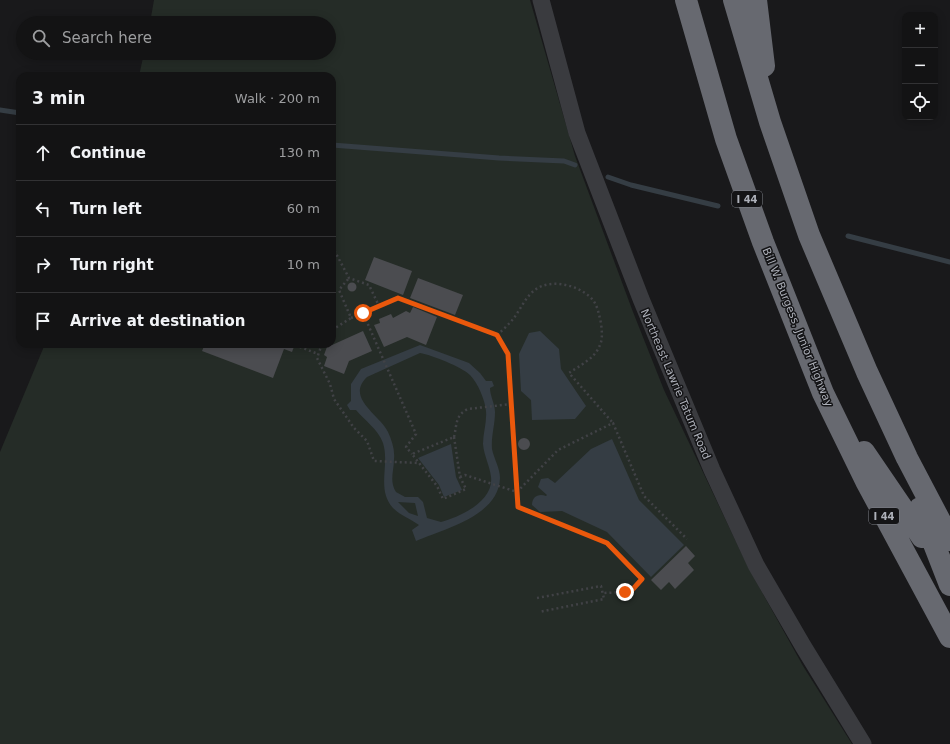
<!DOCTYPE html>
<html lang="en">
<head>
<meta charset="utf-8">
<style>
	body { margin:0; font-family:"DejaVu Sans",sans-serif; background:#1c1c1d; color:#f1f3f6 }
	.controls { position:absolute; right:12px; top:12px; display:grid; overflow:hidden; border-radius:8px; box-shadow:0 2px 10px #0003 }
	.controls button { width:36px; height:36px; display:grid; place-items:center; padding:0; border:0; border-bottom:1px solid #323234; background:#131314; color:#f1f3f6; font:20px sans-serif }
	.stop { position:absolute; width:12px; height:12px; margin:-9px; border:3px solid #ea580c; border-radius:50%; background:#fff }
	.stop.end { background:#ea580c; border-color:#fff; box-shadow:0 1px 4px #0008 }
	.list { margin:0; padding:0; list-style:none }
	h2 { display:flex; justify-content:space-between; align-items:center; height:52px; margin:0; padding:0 16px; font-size:17px }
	h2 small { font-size:13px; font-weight:400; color:#9d9ea0 }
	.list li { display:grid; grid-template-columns:26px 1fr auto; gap:12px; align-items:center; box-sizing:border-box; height:56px; padding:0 16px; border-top:1px solid #323234 }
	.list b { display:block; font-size:15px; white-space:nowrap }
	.list em { font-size:13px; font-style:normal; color:#9d9ea0 }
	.icon { flex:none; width:22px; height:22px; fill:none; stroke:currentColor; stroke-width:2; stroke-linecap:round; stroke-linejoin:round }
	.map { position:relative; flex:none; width:950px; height:744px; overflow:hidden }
	.search { position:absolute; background:#131314; box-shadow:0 2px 10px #0003; left:16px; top:16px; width:320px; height:44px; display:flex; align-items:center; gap:10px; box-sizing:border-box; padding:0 14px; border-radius:22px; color:#9d9ea0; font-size:15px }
	.panel { position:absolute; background:#131314; box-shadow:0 2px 10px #0003; left:16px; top:72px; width:320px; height:276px; border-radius:12px }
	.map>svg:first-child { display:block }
	.green { fill:#252c27 }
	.water { fill:#353d44; fill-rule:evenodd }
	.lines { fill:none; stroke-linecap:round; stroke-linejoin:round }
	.stream { stroke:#353d44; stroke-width:5 }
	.building { fill:#4b4c50 }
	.path { stroke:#414246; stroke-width:2.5; stroke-dasharray:2 3; stroke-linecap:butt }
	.minor { stroke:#3a3b3f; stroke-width:17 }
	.highway { stroke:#676970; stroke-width:22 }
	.route { stroke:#ea580c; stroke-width:5 }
	.labels { text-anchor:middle; stroke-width:3; stroke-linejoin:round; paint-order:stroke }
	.shield { fill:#141416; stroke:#7f8188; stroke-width:1 }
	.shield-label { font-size:10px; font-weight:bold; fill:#adb0b9 }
	.street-label { font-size:11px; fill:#adb0b9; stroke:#141416 }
</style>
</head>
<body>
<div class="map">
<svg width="950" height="744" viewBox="0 0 950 744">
	<rect width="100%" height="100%" fill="#19191b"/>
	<path class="green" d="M 154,0 L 530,0 L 575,156 L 633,312 L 664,390 L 748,567 L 803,666 L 852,744 L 0,744 L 0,452 L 45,344 L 332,344 L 332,76 L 139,76 L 144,53 L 329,53 L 329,23 L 150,23 Z"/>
	<path class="water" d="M 540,331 L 559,349 L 561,369 L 586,406 L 575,419 L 532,420 L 531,400 L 521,391 L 519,354 L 529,333 Z
		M 420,345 L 469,363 L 480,373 L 486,381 L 492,381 L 494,386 L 490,388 C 490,396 495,404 495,412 C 495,425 491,436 492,449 C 494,459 500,468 500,478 C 499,516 444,529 416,541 L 412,530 L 419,525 C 411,519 401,516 393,508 C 376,489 390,465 383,443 C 378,429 365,421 356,410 L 350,410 L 347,405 L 351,401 L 351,384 L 361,369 ZM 420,353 C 432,355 462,367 470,375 C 478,383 485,400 486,411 C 487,422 483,433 483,444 C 484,456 490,466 491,477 C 494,501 460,517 441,522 L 427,518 L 423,502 L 418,497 L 405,497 L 396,492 C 389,481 394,471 394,459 C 395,450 392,441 388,432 C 380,415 345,398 367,377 ZM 398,502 L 415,503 L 418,516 L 409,513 Z
		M 612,439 L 639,500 L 684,545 L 651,577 L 607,532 L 562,511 L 540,512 L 532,505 C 532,496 539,493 546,496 L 547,495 L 538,487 L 541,479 L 548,478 L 555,483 L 591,449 Z
		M 451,444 L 456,477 L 462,490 L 444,497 L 439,485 L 418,458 Z"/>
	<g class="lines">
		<path class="stream" d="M 0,110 L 20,113
			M 332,145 L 499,158 L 564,161 L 575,165
			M 608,177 L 631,185 L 718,206
			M 848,236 L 950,262"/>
	</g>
	<path class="building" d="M 374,257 L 412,271 L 403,295 L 365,280 Z
		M 418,278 L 463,295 L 455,315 L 410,298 Z
		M347.5 287a4.5 4.5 0 1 1 9 0a4.5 4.5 0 1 1-9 0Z
		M 413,307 L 437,317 L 426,345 L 407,337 L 384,347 L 374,325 L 380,323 L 379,319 L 391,314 L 393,318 L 406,311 L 410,313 Z
		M 363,331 L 372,351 L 349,361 L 344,374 L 324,366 L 327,357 L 324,355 L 328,344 L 332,345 Z
		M 205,344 L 295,344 L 292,352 L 284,349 L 273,378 L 202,351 Z
		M518 444a6 6 0 1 1 12 0a6 6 0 1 1-12 0Z
		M 686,546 L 695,556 L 688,563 L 694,570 L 675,589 L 669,582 L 661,590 L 651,580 Z"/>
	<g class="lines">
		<path class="path" d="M 332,246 L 349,278 L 369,285 L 379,306 L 363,313
			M 379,306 L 398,297 L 497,335 L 508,354 L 518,507 L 607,543 L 643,579 C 628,594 623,592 603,593
			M 351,318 L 363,313 L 416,434 L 406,447 L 412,454
			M 332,330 L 351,318 L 339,290 L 349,278
			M 497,335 C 503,330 509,324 514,318 C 522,307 528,291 542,286 C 558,280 582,287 593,300 C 598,307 599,315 601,323 C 602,332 603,340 599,347 C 594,359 579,366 569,373 L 613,423
			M 322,344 L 317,358 L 330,384 L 334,399 L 354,428 L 367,441 L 374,461 L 419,463
			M 295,345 L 318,354
			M 454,437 L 460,477 L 466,489 L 443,499 L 437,486 L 412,454 Z
			M 454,437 C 457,425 455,415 468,409 L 511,404
			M 460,477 L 465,475 L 517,492 L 558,450 L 613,423 L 644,496 L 687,539
			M 537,598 L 601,586 L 604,599 L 539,612"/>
		<path class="minor" d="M 541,0 L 577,133 L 641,299 L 712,470 L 756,565 L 803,646 L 863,744"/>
		<path class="highway" d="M 686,0 L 726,139 L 763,242 L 823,393 L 866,481 L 950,637
			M 734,0 L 770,122 L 809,235 L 867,372 L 907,458 L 950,540
			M 756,0 L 764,66
			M 864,452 L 922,537
			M 920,508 L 950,585"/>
	</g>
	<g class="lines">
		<path class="route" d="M 363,313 L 398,298 L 497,335 L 508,354 L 518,507 L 607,543 L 642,579 L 633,589 L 625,592"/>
	</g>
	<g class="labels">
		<g class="shield">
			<rect x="732" y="191" width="30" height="16" rx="3"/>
			<rect x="869" y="508" width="30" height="16" rx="3"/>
		</g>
		<g class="shield-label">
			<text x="747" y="203">I 44</text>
			<text x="884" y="520">I 44</text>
		</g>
		<g class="street-label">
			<text transform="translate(798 327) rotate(68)" y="4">Bill W. Burgess, Junior Highway</text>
			<text transform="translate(676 384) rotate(67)" y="4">Northeast Lawrie Tatum Road</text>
		</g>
	</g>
</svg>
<div class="controls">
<button>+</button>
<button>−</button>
<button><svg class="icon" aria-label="locate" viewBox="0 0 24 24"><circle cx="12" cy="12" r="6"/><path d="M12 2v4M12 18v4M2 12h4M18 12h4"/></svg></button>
</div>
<div class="stop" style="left:363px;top:313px"></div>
<div class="stop end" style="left:625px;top:592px"></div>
<div class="search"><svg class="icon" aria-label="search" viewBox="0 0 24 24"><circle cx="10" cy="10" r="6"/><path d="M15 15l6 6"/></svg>Search here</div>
<section class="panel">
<h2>3 min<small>Walk · 200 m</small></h2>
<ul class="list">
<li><svg class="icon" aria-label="ahead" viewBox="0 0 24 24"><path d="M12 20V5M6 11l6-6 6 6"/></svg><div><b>Continue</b></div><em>130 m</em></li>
<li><svg class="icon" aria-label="left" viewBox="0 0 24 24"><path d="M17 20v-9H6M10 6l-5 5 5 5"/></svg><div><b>Turn left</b></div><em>60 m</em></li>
<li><svg class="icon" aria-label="right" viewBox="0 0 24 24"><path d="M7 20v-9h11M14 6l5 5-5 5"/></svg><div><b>Turn right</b></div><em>10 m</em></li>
<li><svg class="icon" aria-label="arrive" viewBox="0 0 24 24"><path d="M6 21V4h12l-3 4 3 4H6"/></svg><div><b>Arrive at destination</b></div></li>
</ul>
</section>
</div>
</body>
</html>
